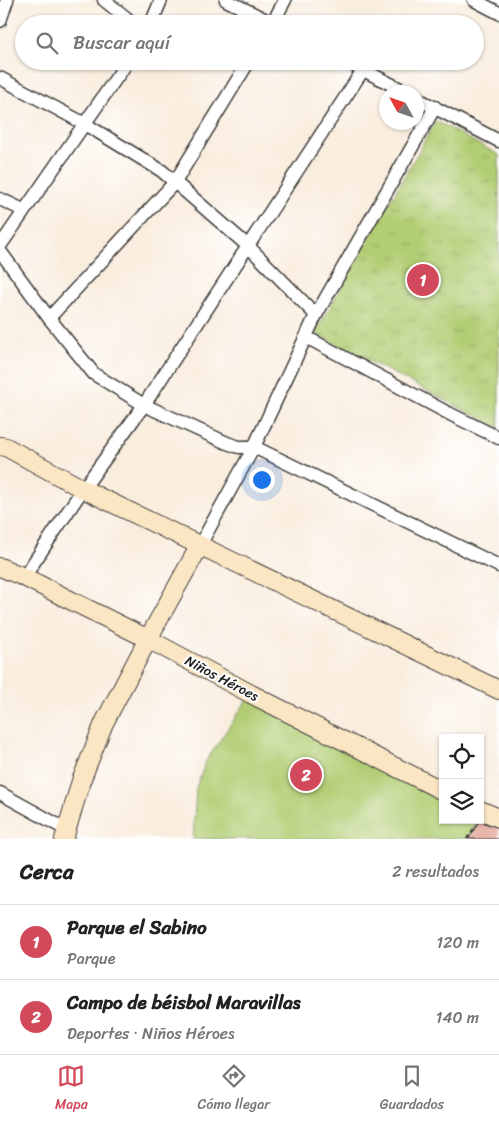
<!DOCTYPE html>
<html lang="es">
<head>
<meta charset="utf-8">
<style>
	body { margin:0; font-family:Sriracha,sans-serif; background:#f2f2f2; color:#222 }
	.controls { position:absolute; right:15px; bottom:15px; display:grid; overflow:hidden; border-radius:0px; box-shadow:0 1px 4px #0004 }
	.controls button { width:45px; height:45px; display:grid; place-items:center; padding:0; border:0; border-bottom:1px solid #e0e0e0; background:#fff; color:#222; font:25px sans-serif }
	.compass { position:absolute; left:379px; top:85px; width:45px; height:45px; border-radius:50%; background:#fff; box-shadow:0 1px 4px #0004; rotate:310deg }
	.you { position:absolute; left:261px; top:479px; width:18px; height:18px; margin:-12px; border:4px solid #fff; border-radius:50%; background:#1a73e8; box-shadow:0 0 0 8px #1a73e833 }
	.badge { display:grid; place-items:center; width:32px; height:32px; border-radius:50%; background:#d1495b; color:#fff; font-size:16px; font-weight:700 }
	.pin { position:absolute; translate:-50% -50%; border:2px solid #fff; box-shadow:0 1px 5px #0006 }
	.list { margin:0; padding:0; list-style:none }
	h2 { display:flex; justify-content:space-between; align-items:center; height:65px; margin:0; padding:0 20px; font-size:21px }
	h2 small { font-size:16px; font-weight:400; color:#767676 }
	.list li { display:grid; grid-template-columns:32px 1fr auto; gap:15px; align-items:center; box-sizing:border-box; height:75px; padding:0 20px; border-top:1px solid #e0e0e0 }
	.list b { display:block; font-size:19px; white-space:nowrap }
	.list p { margin:0; font-size:16px; white-space:nowrap; color:#767676 }
	.list em { font-size:16px; font-style:normal; color:#767676 }
	.icon { flex:none; width:28px; height:28px; fill:none; stroke:currentColor; stroke-width:2; stroke-linecap:round; stroke-linejoin:round }
	.map { position:relative; flex:none; width:499px; height:839px; overflow:hidden }
	.search { position:absolute; background:#fff; box-shadow:0 1px 4px #0004; left:15px; right:15px; top:15px; height:55px; display:flex; align-items:center; gap:12px; box-sizing:border-box; padding:0 18px; border-radius:28px; color:#767676; font-size:19px }
	.sheet { height:215px; background:#fff }
	nav { display:flex; justify-content:space-around; align-items:center; box-sizing:border-box; height:70px; border-top:1px solid #e0e0e0; background:#fff; font-size:14px; color:#767676 }
	nav a { display:grid; justify-items:center; gap:2px }
	nav .on { color:#d1495b }
	.map>svg:first-child { display:block }
	.grass { fill:url(#grass-tufts); stroke:#677548 }
	.pitch { fill:#b2ce74; stroke:#677548 }
	.building { fill:#e5a89b }
	.lines { fill:none; stroke-linecap:round; stroke-linejoin:round }
	.street-casing { stroke:#3d3b39; stroke-width:15 }
	.secondary-casing { stroke:#3d3b39; stroke-width:20 }
	.path { stroke:#3d3b39; stroke-width:2.5; stroke-dasharray:4 4; stroke-linecap:butt }
	.street { stroke:#fff; stroke-width:12 }
	.secondary { stroke:#fbe6c4; stroke-width:18 }
	.labels { text-anchor:middle; stroke-width:4; stroke-linejoin:round; paint-order:stroke }
	.street-label { font-size:14px; fill:#1c1c1c; stroke:#fff }
</style>
</head>
<body>
<div class="map">
<svg width="499" height="839" viewBox="0 0 499 839">
	<defs>
		<pattern id="grass-tufts" width="24" height="20" patternUnits="userSpaceOnUse" patternTransform="scale(1.25)"><rect width="24" height="20" fill="#b2ce74"/><path d="M3 7l-1-3M5 7V3M7 7l1-3M15 17l-1-3M17 17v-4M19 17l1-3" fill="none" stroke="#98b064"/></pattern>
	</defs>
	<rect width="100%" height="100%" fill="#fff"/>
	<filter id="ink" filterUnits="userSpaceOnUse"><feTurbulence type="fractalNoise" baseFrequency=".02" numOctaves="2"/><feDisplacementMap in="SourceGraphic" scale="10" xChannelSelector="R" yChannelSelector="G"/><feConvolveMatrix kernelMatrix="1 2 1 2 8 2 1 2 1" color-interpolation-filters="sRGB"/></filter>
	<filter id="wash" filterUnits="userSpaceOnUse"><feTurbulence type="fractalNoise" baseFrequency=".0096" numOctaves="4" result="noise"/><feDisplacementMap in="SourceGraphic" scale="20" xChannelSelector="R" yChannelSelector="G"/><feGaussianBlur stdDeviation="1.12" result="paint"/><feColorMatrix in="noise" values="0 0 0 0 0 0 0 0 0 0 0 0 0 0 0 0 0 1.4 0 .05"/><feComposite in="paint" operator="in"/></filter>
	<g filter="url(#wash)">
		<rect width="100%" height="100%" fill="#f9edde"/>
		<path class="grass" d="M 436,121 L 499,155 L 499,428 L 315,333 Z"/>
		<path class="pitch" d="M 251,694 L 443,791 L 443,820 L 479,820 L 467,839 L 193,839 L 196,788 L 206,761 Z"/>
		<g id="blocks">
			<path class="building" d="M 479,821 L 499,828 L 499,839 L 469,839 Z"/>
		</g>
	</g>
	<g filter="url(#ink)">
		<use href="#blocks" fill-opacity="0" stroke="#3d3b39" stroke-width="1"/>
		<g class="lines">
			<g class="street-casing">
				<path id="street" d="M 104,0 L 134,24
					M 226,0 L 274,24
					M 474,0 L 499,13
					M 0,21 L 7,0
					M 151,24 L 161,0
					M 272,24 L 285,0
					M 346,61 L 406,92
					M 0,78 L 85,124 L 162,171 L 248,246 L 316,315
					M 416,98 L 499,141
					M 0,199 L 23,210
					M 0,246 L 128,61
					M 0,251 L 49,318 L 94,374 L 144,405 L 227,443 L 239,447 L 254,447 L 499,566
					M 49,318 L 175,182 L 249,61
					M 306,337 L 448,413 L 499,438
					M 200,545 L 254,447 L 316,315 L 435,107
					M 24,577 L 83,489 L 144,405 L 363,70
					M 0,793 L 67,830"/>
			</g>
			<g class="secondary-casing">
				<path id="secondary" d="M 0,446 L 6,447 L 83,489 L 499,690
					M 0,567 L 24,577 L 148,639 L 251,694 L 443,791
					M 480,810 L 499,818
					M 64,839 L 81,781 L 104,723 L 148,639 L 200,545"/>
			</g>
			<path class="path" d="M 467,839 L 476,826"/>
			<use href="#street" class="street"/>
			<use href="#secondary" class="secondary"/>
		</g>
	</g>
	<g class="labels">
		<g class="street-label">
			<text transform="translate(222 678) rotate(28)" y="5">Niños Héroes</text>
		</g>
	</g>
</svg>
<div class="controls">
<button><svg class="icon" aria-label="locate" viewBox="0 0 24 24"><circle cx="12" cy="12" r="6"/><path d="M12 2v4M12 18v4M2 12h4M18 12h4"/></svg></button>
<button><svg class="icon" aria-label="layers" viewBox="0 0 24 24"><path d="M12 4l9 5-9 5-9-5zM3 14l9 5 9-5"/></svg></button>
</div>
<svg class="compass" viewBox="-18 -18 36 36"><path d="M0-13l5 13h-10z" fill="#e53935"/><path d="M0 13l5-13h-10z" fill="#767676"/></svg>
<div class="you"></div>
<div class="pin badge" style="left:423px;top:280px">1</div>
<div class="pin badge" style="left:306px;top:775px">2</div>
<div class="search"><svg class="icon" aria-label="search" viewBox="0 0 24 24"><circle cx="10" cy="10" r="6"/><path d="M15 15l6 6"/></svg>Buscar aquí</div>
</div>
<section class="sheet">
<h2>Cerca<small>2 resultados</small></h2>
<ul class="list">
<li><span class="badge">1</span><div><b>Parque el Sabino</b><p>Parque</p></div><em>120 m</em></li>
<li><span class="badge">2</span><div><b>Campo de béisbol Maravillas</b><p>Deportes · Niños Héroes</p></div><em>140 m</em></li>
</ul>
</section>
<nav>
<a class="on"><svg class="icon" aria-label="map" viewBox="0 0 24 24"><path d="M3 6l6-2 6 2 6-2v14l-6 2-6-2-6 2zM9 4v14M15 6v14"/></svg>Mapa</a>
<a><svg class="icon" aria-label="directions" viewBox="0 0 24 24"><path d="M12 3l9 9-9 9-9-9zM9 14v-3h6M13 9l2 2-2 2"/></svg>Cómo llegar</a>
<a><svg class="icon" aria-label="saved" viewBox="0 0 24 24"><path d="M7 4h10v16l-5-4-5 4z"/></svg>Guardados</a>
</nav>
</body>
</html>
